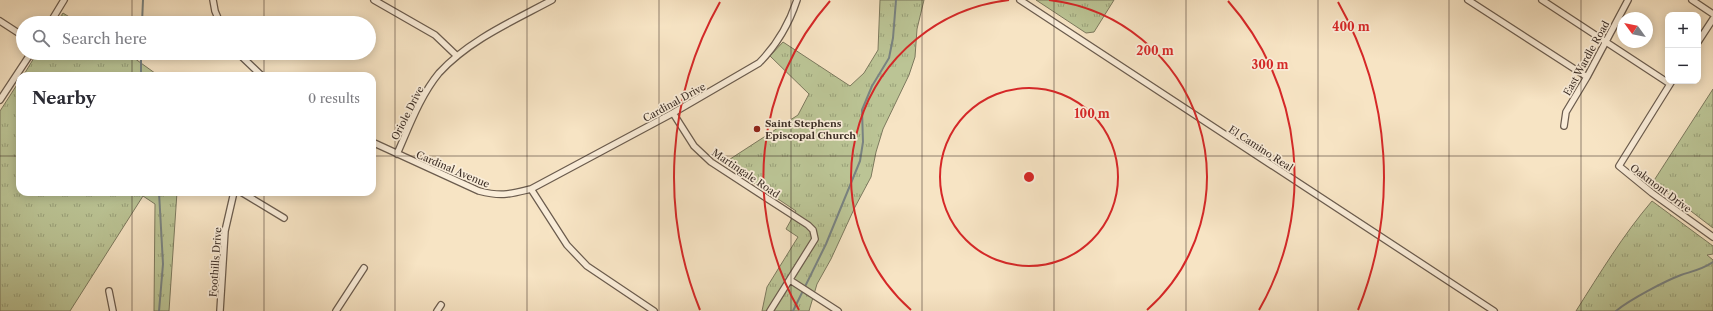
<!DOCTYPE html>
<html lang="en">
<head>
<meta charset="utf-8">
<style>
	body { margin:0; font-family:"Libre Caslon Text",serif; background:#f7f7f7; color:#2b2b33 }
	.controls { position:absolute; right:12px; top:12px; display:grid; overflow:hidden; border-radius:8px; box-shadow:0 2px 10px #0003 }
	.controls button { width:36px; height:36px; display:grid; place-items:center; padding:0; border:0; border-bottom:1px solid #e1e1e2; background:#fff; color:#2b2b33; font:20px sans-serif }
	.compass { position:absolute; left:1617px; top:12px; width:36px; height:36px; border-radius:50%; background:#fff; box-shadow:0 2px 10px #0003; rotate:303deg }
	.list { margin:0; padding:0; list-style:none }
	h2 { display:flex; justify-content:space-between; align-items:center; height:52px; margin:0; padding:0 16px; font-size:17px }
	h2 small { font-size:13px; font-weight:400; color:#7c7c81 }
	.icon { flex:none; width:22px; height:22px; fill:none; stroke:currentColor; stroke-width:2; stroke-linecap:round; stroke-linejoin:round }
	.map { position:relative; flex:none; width:1713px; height:311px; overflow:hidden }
	.search { position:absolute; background:#fff; box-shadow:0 2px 10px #0003; left:16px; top:16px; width:360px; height:44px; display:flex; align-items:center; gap:10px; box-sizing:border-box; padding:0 14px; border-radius:22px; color:#7c7c81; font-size:15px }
	.panel { position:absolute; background:#fff; box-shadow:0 2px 10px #0003; left:16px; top:72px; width:360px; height:124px; border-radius:12px }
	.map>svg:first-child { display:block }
	.grass { fill:url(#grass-tufts); stroke:#7c795e }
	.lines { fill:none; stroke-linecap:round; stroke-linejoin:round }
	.stream { stroke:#798382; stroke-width:2 }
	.street-casing { stroke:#6b5c4e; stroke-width:8 }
	.street { stroke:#faedd9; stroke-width:5.5 }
	.grid { fill:none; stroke:#3c2e26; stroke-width:1; stroke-opacity:0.55 }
	.ring { fill:none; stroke:#d62828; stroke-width:2 }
	.poi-dot { fill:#8f2418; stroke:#faedd9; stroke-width:1.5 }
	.labels { text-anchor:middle; stroke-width:3.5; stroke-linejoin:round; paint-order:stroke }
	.street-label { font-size:10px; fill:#3c2e26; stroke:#faedd9 }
	.poi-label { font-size:10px; font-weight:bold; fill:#3c2e26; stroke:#faedd9; text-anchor:start }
	.centre { fill:#d62828; stroke:#faedd9; stroke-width:2 }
	.ring-label { font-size:12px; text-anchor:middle; font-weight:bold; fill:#d62828; stroke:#faedd9; stroke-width:3.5; stroke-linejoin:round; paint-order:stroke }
</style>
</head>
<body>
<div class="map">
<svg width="1713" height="311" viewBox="0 0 1713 311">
	<defs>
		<pattern id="grass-tufts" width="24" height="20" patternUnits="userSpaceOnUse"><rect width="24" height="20" fill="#bbc495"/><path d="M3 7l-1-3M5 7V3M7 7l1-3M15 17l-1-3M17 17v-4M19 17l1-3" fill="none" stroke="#99a079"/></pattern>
	</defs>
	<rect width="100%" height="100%" fill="#f7e4c4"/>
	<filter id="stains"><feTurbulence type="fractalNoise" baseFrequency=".005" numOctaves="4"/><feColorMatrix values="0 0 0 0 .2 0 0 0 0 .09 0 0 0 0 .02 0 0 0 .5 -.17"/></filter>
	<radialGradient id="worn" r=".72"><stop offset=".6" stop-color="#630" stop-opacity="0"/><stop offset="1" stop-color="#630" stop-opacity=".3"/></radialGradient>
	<path class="grass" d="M 880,0 L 924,0 L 917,29 L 915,57 L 909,75 L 883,129 L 876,152 L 871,177 L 855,207 L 831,259 L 817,284 L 809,311 L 762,311 L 767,287 L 798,237 L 786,229 L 796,211 L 724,163 L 798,115 L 809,94 L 770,56 L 783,42 L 850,86 L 864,73 L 878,50 Z
		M 1036,0 L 1114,0 L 1094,32 L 1086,33 Z
		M 63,13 L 79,23 L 56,23 Z
		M 37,53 L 127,53 L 159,76 L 23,76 Z
		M 20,80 L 20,192 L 177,192 L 169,311 L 154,311 L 155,204 L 143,196 L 70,311 L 0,311 L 0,111 Z
		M 1713,89 L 1713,228 L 1653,182 Z
		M 1652,201 L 1713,246 L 1713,254 L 1707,255 L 1713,260 L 1713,311 L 1576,311 C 1600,273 1623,235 1652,201 Z"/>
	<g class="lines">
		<path class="stream" d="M 142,23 L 143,0
			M 141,76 L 141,53
			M 159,192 L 163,264 L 159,311
			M 793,311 L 826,244 L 860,161 L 863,142 L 862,110 L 872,86 L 889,58 L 893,38 L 896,0
			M 1616,311 C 1629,300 1665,281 1681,275 C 1693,271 1703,269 1713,262"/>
		<g class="street-casing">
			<path id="street" d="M 213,0 L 215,11 L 220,23
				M 374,0 L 435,35 L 457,56
				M 1020,0 L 1494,311
				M 1468,0 L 1587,77
				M 1542,0 L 1670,84
				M 1692,0 L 1713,14
				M 0,21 L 23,36
				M 50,23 L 64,0
				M 1698,42 L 1713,19
				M 238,53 L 262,76
				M 1672,81 L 1619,166 L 1652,193 L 1713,237
				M 0,100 L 31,53
				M 673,113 L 694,146 L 711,162 L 808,225 L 813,230 L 815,239 L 770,311
				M 1564,126 L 1566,112 L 1587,77 L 1628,0
				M 372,142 L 479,191 C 502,197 510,194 531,189 L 673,113 L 759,63 C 777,45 789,24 797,0
				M 397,154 C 409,127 420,96 439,73 C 469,40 513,21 552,0
				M 531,189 L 567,245 L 587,266 L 654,311
				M 241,192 L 284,218
				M 790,280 L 838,311
				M 109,291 L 113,311
				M 220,311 L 225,231 L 234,192
				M 336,311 L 364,268
				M 437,311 L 441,305"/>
		</g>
		<use href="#street" class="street"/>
	</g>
	<path class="grid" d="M 132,0 L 132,23M 264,0 L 264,23M 395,0 L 395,311M 527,0 L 527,311M 659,0 L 659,311M 791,0 L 791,311M 922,0 L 922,311M 1054,0 L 1054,311M 1186,0 L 1186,311M 1318,0 L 1318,311M 1449,0 L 1449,311M 1581,0 L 1581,311M 132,53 L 132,76M 264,53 L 264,76M 0,156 L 20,156M 372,156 L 1713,156M 132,192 L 132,311M 264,192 L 264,311"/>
	<g class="ring">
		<circle cx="1029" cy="177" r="89"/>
		<path d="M911 310A178 178 0 0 1 1009 0M1049 0A178 178 0 0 1 1147 310"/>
		<path d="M799 310A266 266 0 0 1 830 1M1228 1A266 266 0 0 1 1259 310"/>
		<path d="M700 310A355 355 0 0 1 720 2M1338 2A355 355 0 0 1 1358 310"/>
	</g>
	<circle class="poi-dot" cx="757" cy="129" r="4"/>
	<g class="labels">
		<g class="street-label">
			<text transform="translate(1586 58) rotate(-61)" y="4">East Wardle Road</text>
			<text transform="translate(674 102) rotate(-29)" y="4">Cardinal Drive</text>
			<text transform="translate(407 113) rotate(-63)" y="4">Oriole Drive</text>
			<text transform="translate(1261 148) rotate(33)" y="4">El Camino Real</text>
			<text transform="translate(453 169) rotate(23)" y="4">Cardinal Avenue</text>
			<text transform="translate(746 173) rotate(34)" y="4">Martingale Road</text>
			<text transform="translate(1661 188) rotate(37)" y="4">Oakmont Drive</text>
			<text transform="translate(215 262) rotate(-86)" y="4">Foothills Drive</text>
		</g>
		<g class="poi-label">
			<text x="765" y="127">Saint Stephens<tspan x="765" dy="12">Episcopal Church</tspan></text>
		</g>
	</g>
	<circle cx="1029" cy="177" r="6" class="centre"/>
	<g class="ring-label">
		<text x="1351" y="31">400 m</text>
		<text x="1155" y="55">200 m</text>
		<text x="1270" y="69">300 m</text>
		<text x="1092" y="118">100 m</text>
	</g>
	<rect width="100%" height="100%" filter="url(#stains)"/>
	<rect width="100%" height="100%" fill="url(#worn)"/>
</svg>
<div class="controls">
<button>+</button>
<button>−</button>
</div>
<svg class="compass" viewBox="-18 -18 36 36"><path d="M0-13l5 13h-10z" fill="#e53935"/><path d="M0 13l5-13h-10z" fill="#7c7c81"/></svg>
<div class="search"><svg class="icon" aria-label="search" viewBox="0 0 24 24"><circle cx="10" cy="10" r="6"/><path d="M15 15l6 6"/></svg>Search here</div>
<section class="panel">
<h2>Nearby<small>0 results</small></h2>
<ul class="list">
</ul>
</section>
</div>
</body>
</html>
